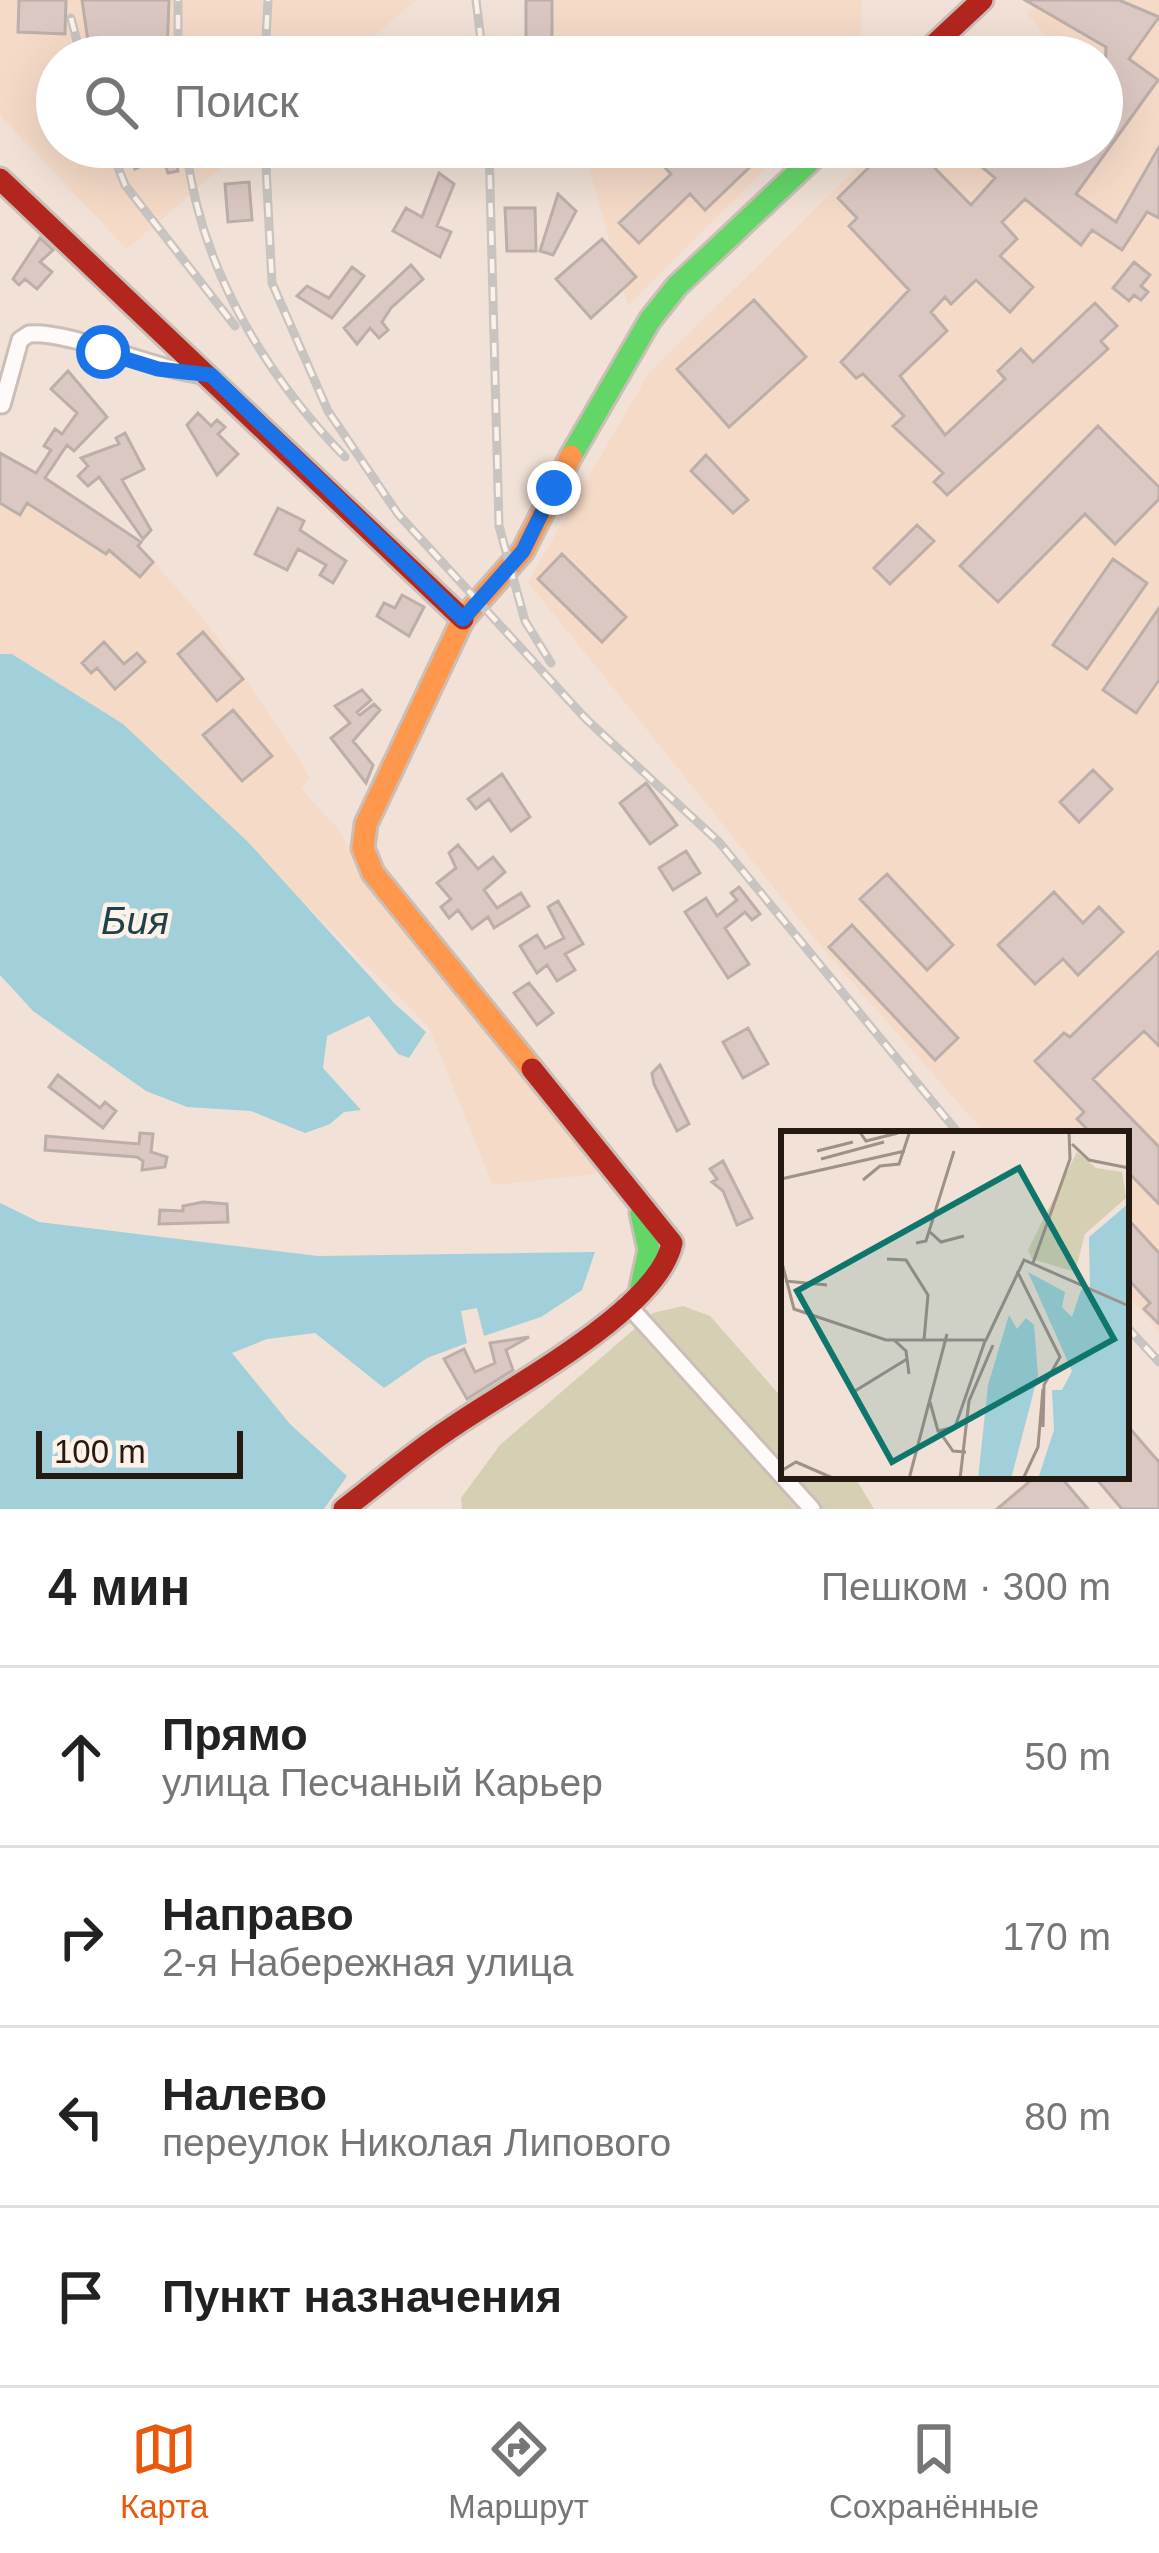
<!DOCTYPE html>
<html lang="ru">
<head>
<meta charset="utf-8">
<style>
	body { margin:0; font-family:Helvetica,sans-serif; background:#f6f6f6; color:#222 }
	.scale { position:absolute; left:36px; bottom:30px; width:207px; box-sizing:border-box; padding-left:12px; border:6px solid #241a12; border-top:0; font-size:33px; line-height:42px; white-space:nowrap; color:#241a12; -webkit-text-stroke:9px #fdf1e8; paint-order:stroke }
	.stop { position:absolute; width:36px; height:36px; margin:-27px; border:9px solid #1a73e8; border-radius:50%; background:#fff }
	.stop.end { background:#1a73e8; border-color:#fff; box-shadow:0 3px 12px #0008 }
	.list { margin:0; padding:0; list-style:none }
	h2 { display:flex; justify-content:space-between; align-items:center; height:156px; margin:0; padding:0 48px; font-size:51px }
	h2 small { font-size:39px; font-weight:400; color:#767676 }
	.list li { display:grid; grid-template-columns:78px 1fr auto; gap:36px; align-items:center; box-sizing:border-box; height:180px; padding:0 48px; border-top:3px solid #e0e0e0 }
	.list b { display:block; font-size:45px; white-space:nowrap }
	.list p { margin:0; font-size:39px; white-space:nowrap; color:#767676 }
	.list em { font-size:39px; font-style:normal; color:#767676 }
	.icon { flex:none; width:66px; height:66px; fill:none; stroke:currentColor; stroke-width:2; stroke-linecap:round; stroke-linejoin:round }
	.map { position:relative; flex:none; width:1159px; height:1509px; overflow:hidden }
	.search { position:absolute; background:#fff; box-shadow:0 12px 48px #0002; left:36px; right:36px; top:36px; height:132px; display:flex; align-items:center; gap:30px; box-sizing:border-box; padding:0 42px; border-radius:66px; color:#767676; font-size:45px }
	.sheet { height:876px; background:#fff }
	nav { display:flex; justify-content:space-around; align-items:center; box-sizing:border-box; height:168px; border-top:3px solid #e0e0e0; background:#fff; font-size:33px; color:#767676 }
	nav a { display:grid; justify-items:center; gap:6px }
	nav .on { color:#ea580c }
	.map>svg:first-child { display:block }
	.built { fill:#f5dac7 }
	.green { fill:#d5cfb3 }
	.water { fill:#a1d0da }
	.building { fill:#dcc8c3; stroke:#bcaea9; stroke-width:3 }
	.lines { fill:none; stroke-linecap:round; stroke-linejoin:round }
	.street-casing { stroke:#cbbeb6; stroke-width:21 }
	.fast-casing { stroke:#cbbeb6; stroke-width:27 }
	.slow-casing { stroke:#cbbeb6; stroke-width:27 }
	.jam-casing { stroke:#cbbeb6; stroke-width:27 }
	.street { stroke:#fdfaf9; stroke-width:15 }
	.fast { stroke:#63d668; stroke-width:21 }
	.slow { stroke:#ff974d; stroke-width:21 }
	.jam { stroke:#b3261e; stroke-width:21 }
	.rail-casing { stroke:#c8c4c1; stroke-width:9 }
	.rail { stroke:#fdf1e8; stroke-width:4.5; stroke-dasharray:14; stroke-linecap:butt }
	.route { stroke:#1a73e8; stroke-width:15 }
	.labels { text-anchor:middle; stroke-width:9; stroke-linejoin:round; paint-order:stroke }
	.water-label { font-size:39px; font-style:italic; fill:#1e414a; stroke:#fdf1e8 }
	.inset-road { fill:none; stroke:#9f9188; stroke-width:3 }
	.view { fill:#0f766e; fill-opacity:0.15; stroke:#0f766e; stroke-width:6 }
	.inset-edge { fill:none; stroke:#241a12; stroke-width:6 }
</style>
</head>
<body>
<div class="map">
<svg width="1159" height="1509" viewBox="0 0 1159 1509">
	<rect width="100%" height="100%" fill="#f1e1d6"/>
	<path class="built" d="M 0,0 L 416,0 L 350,57 L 57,57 L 57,147 L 245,147 L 127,249 L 0,115 Z
		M 542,0 L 862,0 L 860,57 L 558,57 Z
		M 1041,0 L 1159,0 L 1159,1331 L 1126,1293 L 1126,1134 L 986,1134 L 829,956 L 528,582 L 649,373 L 878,147 L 1102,147 L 1102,57 L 1028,57 L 1048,39 L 1027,14 Z
		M 583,147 L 788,147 L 628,305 Z
		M 0,453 L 106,518 L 145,552 L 208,624 L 302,764 L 310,779 L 301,789 L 339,830 L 381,905 L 589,1147 L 596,1174 L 493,1185 L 429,1027 L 123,724 L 12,654 L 0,654 Z"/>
	<path class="green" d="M 683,1306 L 710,1316 L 784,1400 L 784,1476 L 854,1476 L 874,1509 L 462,1509 L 461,1498 L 500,1445 L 653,1313 Z"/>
	<path class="water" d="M 0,654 L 12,654 L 123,724 L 248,842 L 394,1003 L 426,1032 L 409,1058 L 398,1054 L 369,1016 L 327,1036 L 323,1068 L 361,1110 L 344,1112 L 330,1124 L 305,1133 L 251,1111 L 187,1107 L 146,1091 L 33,1011 L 0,975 Z
		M 0,1203 L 39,1222 L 318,1256 L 595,1252 L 582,1290 L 541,1317 L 484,1336 L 477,1308 L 461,1311 L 467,1343 L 427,1358 L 384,1388 L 315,1333 L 267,1339 L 232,1353 L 290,1424 L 347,1476 L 324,1509 L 0,1509 Z"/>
	<path class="building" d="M 19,0 L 66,0 L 65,34 L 18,32 Z
		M 82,0 L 169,0 L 167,54 L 133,57 L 126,50 L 90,55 Z
		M 526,0 L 552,0 L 552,45 L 526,46 Z
		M 1025,0 L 1119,0 L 1159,17 L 1129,59 L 1158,80 L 1076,194 L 1116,222 L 1159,147 L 1159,218 L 1147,212 L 1122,250 L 1092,230 L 1081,245 L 1025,199 L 1002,222 L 1017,239 L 1000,256 L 1033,287 L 1010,312 L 976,280 L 951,304 L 945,297 L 931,312 L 947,331 L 900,376 L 945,435 L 1005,379 L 998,371 L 1021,349 L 1033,362 L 1095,303 L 1117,326 L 1101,341 L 1108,349 L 947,495 L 934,482 L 943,473 L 893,426 L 904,416 L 863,374 L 856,378 L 841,362 L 909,290 L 849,226 L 857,218 L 838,198 L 889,147 L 914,147 L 971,205 L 995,178 L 958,147 L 1045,147 L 1039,154 L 1058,165 L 1071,147 L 1102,147 L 1106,47 Z
		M 126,147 L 185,147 L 174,152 L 178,171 L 168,173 L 162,157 L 135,169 Z
		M 646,147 L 771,147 L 705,210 L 690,194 L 639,243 L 619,223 L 671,174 Z
		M 439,173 L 454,184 L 437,226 L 451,232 L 440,257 L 393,231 L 406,208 L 422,217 Z
		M 249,182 L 252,220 L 228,222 L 225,184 Z
		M 558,194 L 576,211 L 553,255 L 540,251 Z
		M 505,208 L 535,208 L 536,251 L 507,251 Z
		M 40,238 L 53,250 L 40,262 L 52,272 L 37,289 L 25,279 L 19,285 L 13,279 Z
		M 602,239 L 636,277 L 591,318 L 556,279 Z
		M 1134,262 L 1150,275 L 1141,286 L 1148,292 L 1141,300 L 1134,295 L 1129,301 L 1113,288 Z
		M 411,265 L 423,279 L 391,308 L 382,322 L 388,330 L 379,338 L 370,328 L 357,344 L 344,328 Z
		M 352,267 L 364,276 L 332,318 L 297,296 L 307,286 L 329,298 Z
		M 754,300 L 806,357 L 729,427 L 677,369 Z
		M 68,371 L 107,417 L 74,451 L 67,445 L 45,478 L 141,542 L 138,546 L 153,562 L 140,577 L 109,550 L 106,554 L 27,503 L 20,515 L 0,503 L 0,453 L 36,473 L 51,450 L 44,446 L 55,429 L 62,434 L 77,413 L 51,389 Z
		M 198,413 L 211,426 L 217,420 L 225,427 L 218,434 L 238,454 L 217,475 L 187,425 Z
		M 1098,426 L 1159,487 L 1159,499 L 1115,544 L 1085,514 L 998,602 L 960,566 Z
		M 125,433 L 144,469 L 122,480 L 151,530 L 143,539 L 99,477 L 88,486 L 78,476 L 88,466 L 81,458 L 119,444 L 116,438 Z
		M 706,455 L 748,500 L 733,513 L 691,471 Z
		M 278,508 L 304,521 L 300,530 L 346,561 L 333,583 L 320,575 L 326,565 L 298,549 L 287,570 L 255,554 Z
		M 917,525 L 934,541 L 890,584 L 874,568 Z
		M 562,554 L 626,617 L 602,642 L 538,579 Z
		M 1113,559 L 1147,583 L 1087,669 L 1053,645 Z
		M 402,595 L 424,607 L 409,636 L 377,616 L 384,603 L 395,608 Z
		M 1159,608 L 1159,680 L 1136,713 L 1103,690 Z
		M 203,632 L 243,679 L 217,701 L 178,654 Z
		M 104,642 L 124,664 L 137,653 L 145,662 L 115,689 L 97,668 L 91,673 L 82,663 Z
		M 362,690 L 371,700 L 357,712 L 360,715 L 374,704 L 380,710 L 353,741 L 373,765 L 366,783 L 331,738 L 350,723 L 335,706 Z
		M 233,710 L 272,756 L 242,781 L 203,735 Z
		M 1093,770 L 1112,789 L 1079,822 L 1060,802 Z
		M 502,774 L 530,817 L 511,831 L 489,799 L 476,809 L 468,799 Z
		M 646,783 L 677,825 L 650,844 L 620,803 Z
		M 458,845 L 478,869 L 493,857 L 505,872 L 484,890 L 497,908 L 521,893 L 529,906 L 494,928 L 488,917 L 472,929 L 458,910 L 449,918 L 441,907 L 451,899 L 437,883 L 456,868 L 449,853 Z
		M 686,851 L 700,873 L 673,890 L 659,868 Z
		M 887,874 L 953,945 L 927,970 L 860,899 Z
		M 739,887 L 760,914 L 752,920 L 745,912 L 725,928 L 749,964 L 728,978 L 685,912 L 706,898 L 717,916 L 737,900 L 731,893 Z
		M 1054,892 L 1083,923 L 1099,907 L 1123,932 L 1078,975 L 1063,959 L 1035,984 L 998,945 Z
		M 558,901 L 583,944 L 565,954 L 575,970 L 557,981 L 547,965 L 537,973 L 520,946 L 537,935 L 545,948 L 564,938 L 548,907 Z
		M 852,925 L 958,1038 L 935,1060 L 829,947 Z
		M 1159,951 L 1159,1046 L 1144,1031 L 1093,1079 L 1159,1147 L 1159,1204 L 1126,1170 L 1126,1134 L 1092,1134 L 1077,1119 L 1084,1112 L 1035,1061 L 1064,1033 L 1070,1037 Z
		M 529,983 L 553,1013 L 537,1025 L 514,993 Z
		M 748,1028 L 768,1064 L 743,1078 L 723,1042 Z
		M 660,1065 L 689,1124 L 677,1131 L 654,1084 L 652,1073 Z
		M 58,1075 L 100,1108 L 105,1102 L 116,1111 L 103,1128 L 49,1087 Z
		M 140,1133 L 153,1134 L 151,1152 L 167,1157 L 165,1167 L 142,1170 L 143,1161 L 137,1157 L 45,1150 L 46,1136 L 139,1144 Z
		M 723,1161 L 752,1218 L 737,1225 L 723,1191 L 712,1182 L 717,1179 L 710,1169 Z
		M 203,1202 L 227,1204 L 228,1222 L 159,1224 L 160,1210 L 183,1211 L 183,1206 Z
		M 1126,1217 L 1159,1253 L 1159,1324 L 1144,1309 L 1150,1303 L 1126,1277 Z
		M 529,1337 L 506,1350 L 513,1370 L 467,1399 L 444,1359 L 464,1349 L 475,1372 L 495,1363 L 490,1343 Z
		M 1126,1424 L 1159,1462 L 1159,1509 L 1122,1509 L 1094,1476 L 1126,1476 Z
		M 1036,1476 L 1060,1476 L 1088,1509 L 997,1509 Z"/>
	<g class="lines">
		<g class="street-casing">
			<path id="street" d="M 2,405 L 20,340 L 29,334 C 74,331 149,369 205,375
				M 626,1303 L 812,1509"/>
		</g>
		<g class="fast-casing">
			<path id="fast" d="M 571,456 L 650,320 L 677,286 L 825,147
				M 641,1213 L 649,1250 L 641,1287"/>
		</g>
		<g class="slow-casing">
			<path id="slow" d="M 532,1069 L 373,873 L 363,848 L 366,824 L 463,619 L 523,551 L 571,456"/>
		</g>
		<g class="jam-casing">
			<path id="jam" d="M 921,57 L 982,0
				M 0,179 L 463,619
				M 344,1509 C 378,1483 412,1454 448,1430 C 506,1389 658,1311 672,1243 L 532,1069"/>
		</g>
		<use href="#street" class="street"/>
		<use href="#fast" class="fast"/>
		<use href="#slow" class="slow"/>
		<use href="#jam" class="jam"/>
		<g class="rail-casing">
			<path id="rail" d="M 476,0 L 483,57
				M 71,18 L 81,57
				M 178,57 L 178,0
				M 265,57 L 268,0
				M 110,147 L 125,185 L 235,326
				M 186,147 C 200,267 263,372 345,457
				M 265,147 L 272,283 L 328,411 L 398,514 L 586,719 L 719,842 L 959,1134
				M 489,147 L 499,526 L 525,621 L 551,663
				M 1126,1326 L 1159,1362"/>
		</g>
		<use href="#rail" class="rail"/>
	</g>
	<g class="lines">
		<path class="route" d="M 103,352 L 158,369 L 211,375 L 463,619 L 523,551 L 554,488"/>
	</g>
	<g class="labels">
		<g class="water-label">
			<text x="135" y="934">Бия</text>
		</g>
	</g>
	<g transform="translate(781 1131)">
		<rect width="348" height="348" fill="#f1e1d6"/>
		<path d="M 296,21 L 315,37 L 341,41 L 345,67 L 304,103 L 294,141 L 251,128 L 247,119 Z" fill="#d5cfb3"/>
		<path d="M 348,72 L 348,348 L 257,348 L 273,299 L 271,259 L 281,259 L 291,240 L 247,141 L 284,161 L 281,176 L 291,186 L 300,159 L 309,157 L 308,106 ZM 228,184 L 236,198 L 245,187 L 253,194 L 257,244 L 230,348 L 197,348 L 207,254 Z" fill="#a1d0da"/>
		<path class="inset-road" d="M 78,0 L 85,10 L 117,2M 291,13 L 308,29 L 348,37M 36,20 L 72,11M 40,28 L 103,11M 0,48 L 124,20M 82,49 L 99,35 L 118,33 L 129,0M 149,101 L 160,111 L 183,105M 135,112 L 145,110 L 173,20M 0,128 L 13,178 L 105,209 L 205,209 L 243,129 L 348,175M 106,128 L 125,129 L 147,164 L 143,209M 252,132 L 289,28 L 288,0M 236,140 L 279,226 L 263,254 L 262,296M 4,150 L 46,154M 113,209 L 125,220 L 128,243M 149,271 L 157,300 L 174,296 L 204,210M 78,275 L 74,260 L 126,228M 158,300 L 172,320 L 185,321M 0,340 L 15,331 L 54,348M 128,348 L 166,203M 179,348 L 188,270 L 212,214M 242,348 L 257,316 L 262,258"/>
		<path class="view" d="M 238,37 L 333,208 L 111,331 L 16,160 Z"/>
		<rect width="348" height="348" class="inset-edge"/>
	</g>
</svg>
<div class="scale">100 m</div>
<div class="stop" style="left:103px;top:352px"></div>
<div class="stop end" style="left:554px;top:488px"></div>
<div class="search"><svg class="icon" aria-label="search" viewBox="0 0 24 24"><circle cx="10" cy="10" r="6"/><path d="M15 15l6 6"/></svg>Поиск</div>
</div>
<section class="sheet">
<h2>4 мин<small>Пешком · 300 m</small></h2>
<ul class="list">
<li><svg class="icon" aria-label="ahead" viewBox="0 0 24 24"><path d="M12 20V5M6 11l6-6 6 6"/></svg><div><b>Прямо</b><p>улица Песчаный Карьер</p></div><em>50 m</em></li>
<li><svg class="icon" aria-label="right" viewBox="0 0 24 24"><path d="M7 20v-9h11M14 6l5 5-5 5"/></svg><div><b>Направо</b><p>2-я Набережная улица</p></div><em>170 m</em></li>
<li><svg class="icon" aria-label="left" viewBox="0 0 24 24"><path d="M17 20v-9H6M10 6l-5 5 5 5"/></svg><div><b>Налево</b><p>переулок Николая Липового</p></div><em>80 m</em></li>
<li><svg class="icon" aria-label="arrive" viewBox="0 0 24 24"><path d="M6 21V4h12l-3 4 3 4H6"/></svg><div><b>Пункт назначения</b></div></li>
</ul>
</section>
<nav>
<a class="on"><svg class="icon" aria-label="map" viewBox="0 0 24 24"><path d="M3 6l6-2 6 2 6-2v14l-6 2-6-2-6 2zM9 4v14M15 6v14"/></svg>Карта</a>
<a><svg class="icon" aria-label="directions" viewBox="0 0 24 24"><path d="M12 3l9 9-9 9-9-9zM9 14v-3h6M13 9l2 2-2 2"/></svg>Маршрут</a>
<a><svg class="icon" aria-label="saved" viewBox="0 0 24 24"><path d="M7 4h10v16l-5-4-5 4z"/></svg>Сохранённые</a>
</nav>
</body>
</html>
